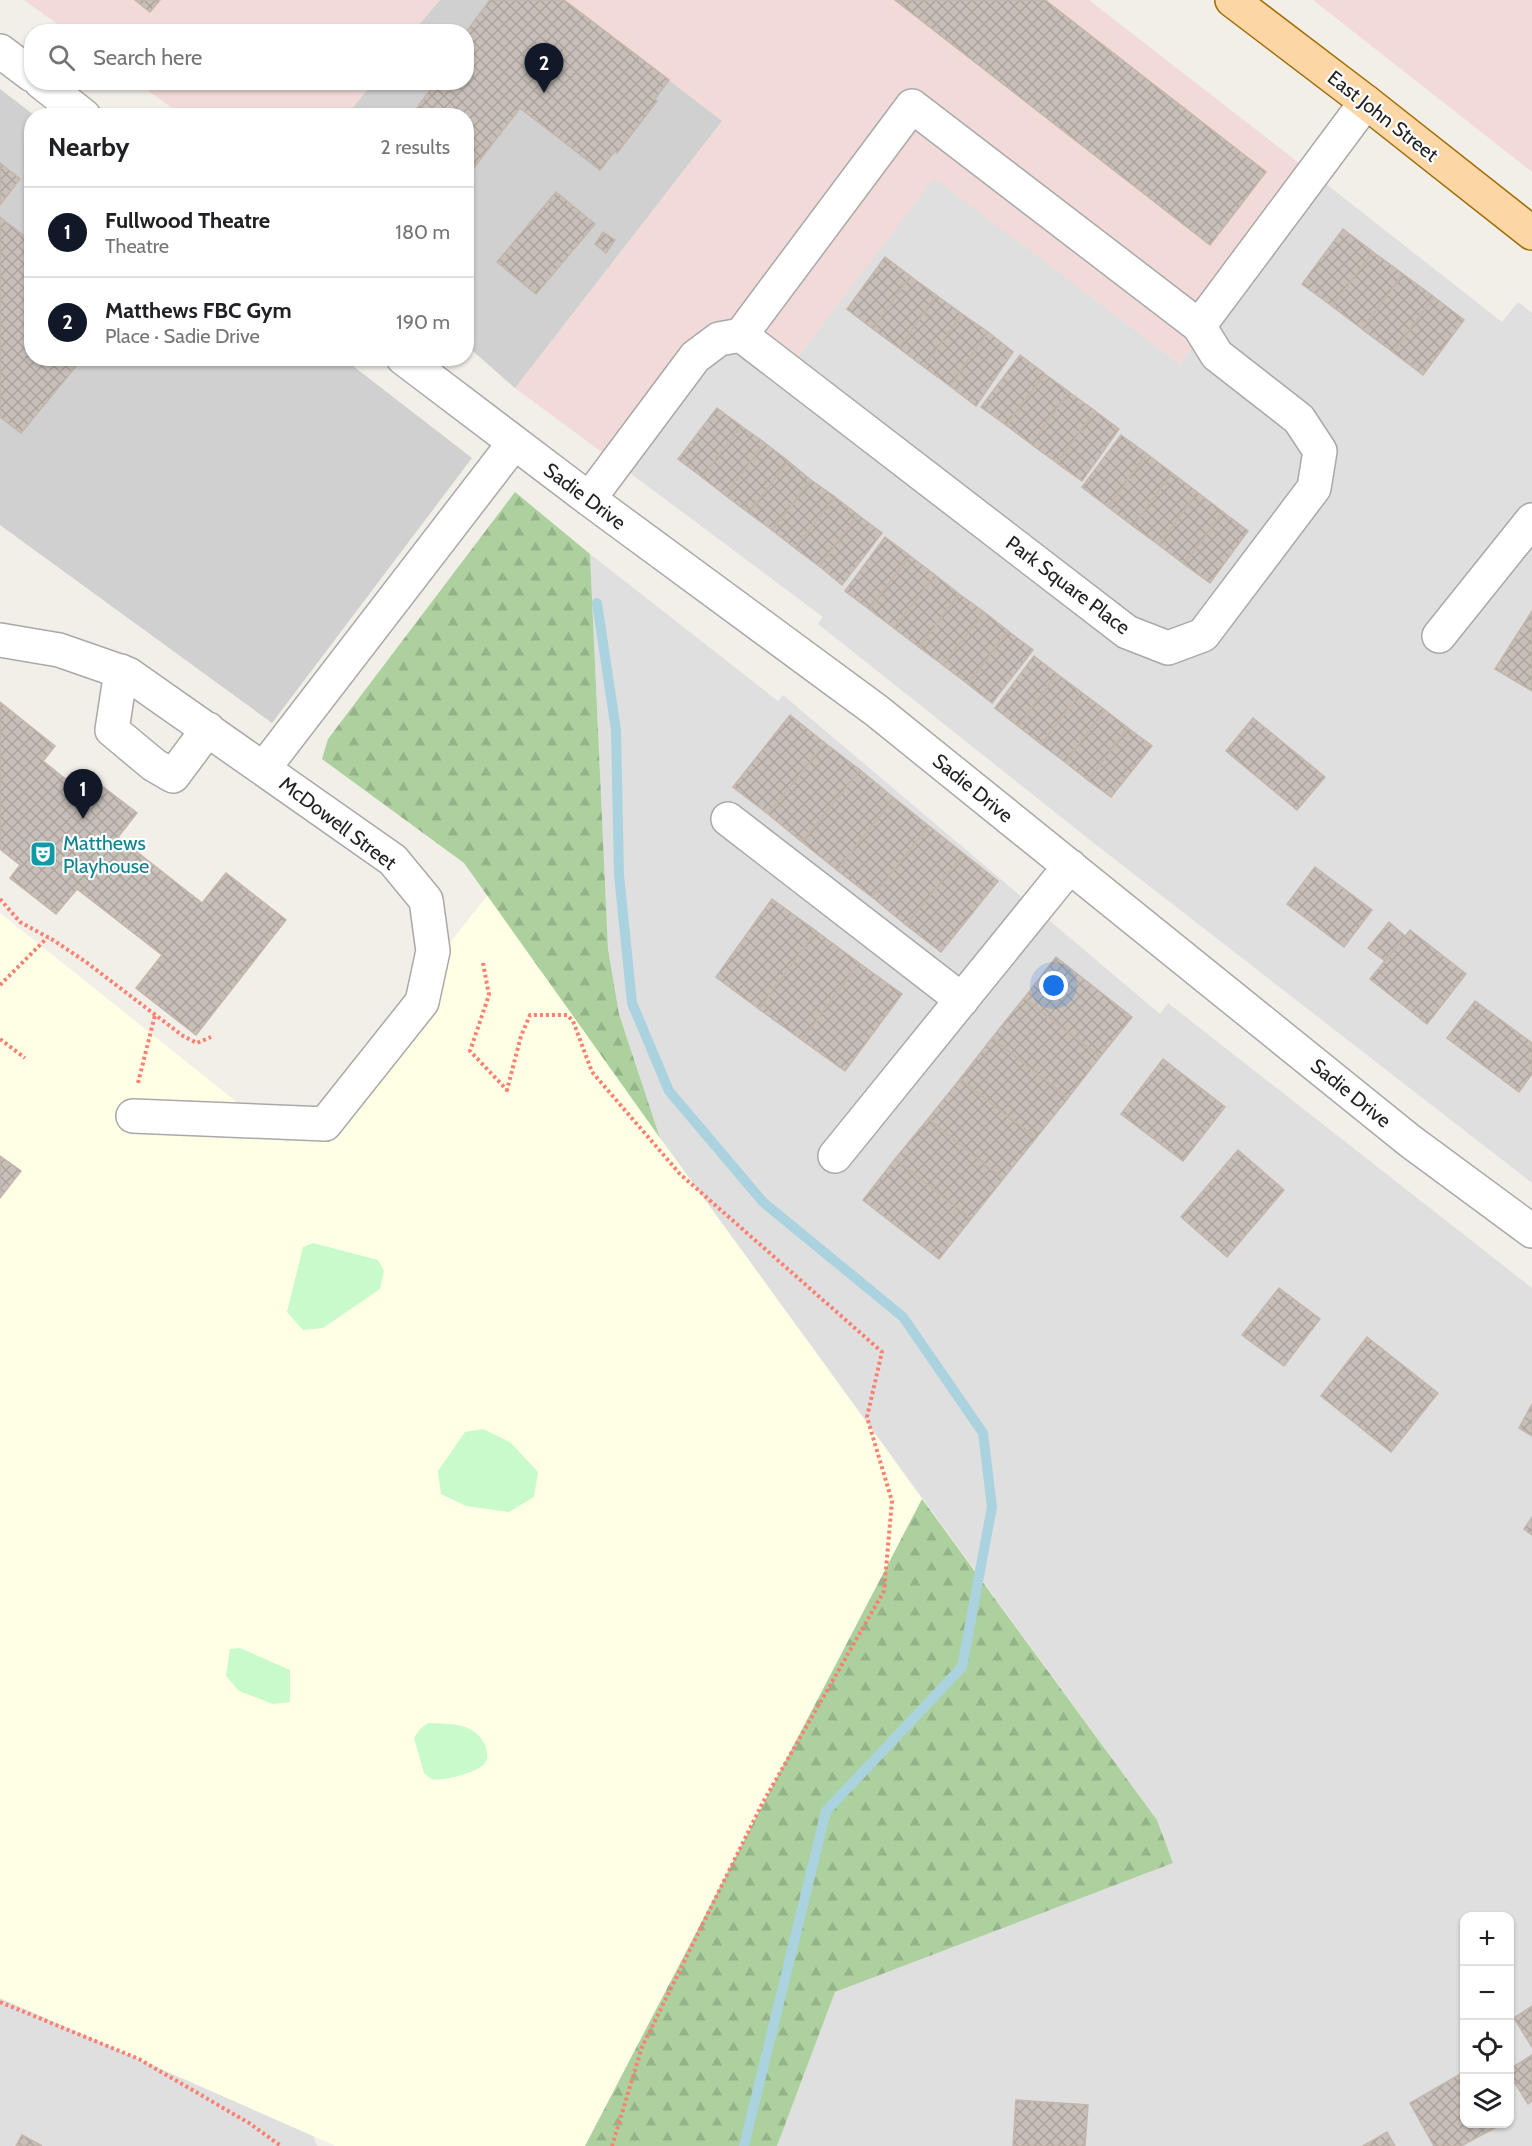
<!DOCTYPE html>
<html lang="en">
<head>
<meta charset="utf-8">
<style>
	body { margin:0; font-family:Cabin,sans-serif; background:#f6f6f6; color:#202124 }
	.controls { position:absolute; right:18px; bottom:18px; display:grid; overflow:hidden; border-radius:12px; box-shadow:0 2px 4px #0004 }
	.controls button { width:54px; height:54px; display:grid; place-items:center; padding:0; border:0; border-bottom:2px solid #e0e0e0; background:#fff; color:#202124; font:30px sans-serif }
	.you { position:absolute; left:1054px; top:986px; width:21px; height:21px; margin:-15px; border:4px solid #fff; border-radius:50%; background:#1a73e8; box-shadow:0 0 0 9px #1a73e833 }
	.badge { display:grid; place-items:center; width:39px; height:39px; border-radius:50%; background:#111827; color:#fff; font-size:20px; font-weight:700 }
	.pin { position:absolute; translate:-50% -50px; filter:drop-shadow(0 2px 3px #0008) }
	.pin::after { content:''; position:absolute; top:32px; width:21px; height:18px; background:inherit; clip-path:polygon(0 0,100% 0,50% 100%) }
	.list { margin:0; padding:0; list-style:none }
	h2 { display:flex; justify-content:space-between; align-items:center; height:78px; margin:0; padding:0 24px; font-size:26px }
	h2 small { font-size:20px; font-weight:400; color:#757577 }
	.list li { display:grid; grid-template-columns:39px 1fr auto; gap:18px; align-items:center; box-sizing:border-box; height:90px; padding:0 24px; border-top:2px solid #e0e0e0 }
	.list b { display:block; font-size:22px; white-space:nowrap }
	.list p { margin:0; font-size:20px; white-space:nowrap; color:#757577 }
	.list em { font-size:20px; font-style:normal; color:#757577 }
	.icon { flex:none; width:33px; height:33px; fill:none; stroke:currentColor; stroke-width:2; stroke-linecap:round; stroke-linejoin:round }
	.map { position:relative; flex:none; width:1532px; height:2146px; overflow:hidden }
	.search { position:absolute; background:#fff; box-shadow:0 2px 4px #0004; left:24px; top:24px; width:450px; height:66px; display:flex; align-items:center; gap:15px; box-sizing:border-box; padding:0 21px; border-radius:24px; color:#757577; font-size:22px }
	.panel { position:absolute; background:#fff; box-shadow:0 2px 4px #0004; left:24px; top:108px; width:450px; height:258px; border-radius:24px }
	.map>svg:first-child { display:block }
	.residential { fill:#e0dfdf; fill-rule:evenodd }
	.commercial { fill:#f2dad9 }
	.education { fill:#ffffe5 }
	.religious { fill:#d0d0d0 }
	.forest { fill:url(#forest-firs) }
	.park { fill:#c8facc }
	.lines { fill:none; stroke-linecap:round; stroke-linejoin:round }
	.stream { stroke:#aad3df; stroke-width:10 }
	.building { fill:url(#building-cross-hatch); stroke:#c4b6ab; stroke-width:1.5 }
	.minor-casing { stroke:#a9a9a9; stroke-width:36 }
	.major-casing { stroke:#a06b00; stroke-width:36 }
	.path { stroke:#fa8072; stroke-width:4; stroke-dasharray:3 3; stroke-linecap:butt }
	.minor { stroke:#fff; stroke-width:33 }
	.major { stroke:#fcd6a4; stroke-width:33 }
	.labels { text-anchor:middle; stroke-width:4.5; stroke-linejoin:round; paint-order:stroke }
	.street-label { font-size:20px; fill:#222; stroke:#fff }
	.culture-label { font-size:20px; fill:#0d838f; stroke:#fff; text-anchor:start }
</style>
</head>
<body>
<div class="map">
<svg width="1532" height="2146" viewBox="0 0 1532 2146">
	<defs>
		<pattern id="forest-firs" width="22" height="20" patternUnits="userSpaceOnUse" patternTransform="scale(1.5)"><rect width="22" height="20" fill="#add19e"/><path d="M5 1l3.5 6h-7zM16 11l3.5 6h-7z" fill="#95b388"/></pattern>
		<pattern id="building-cross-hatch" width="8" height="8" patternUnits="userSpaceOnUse" patternTransform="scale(1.5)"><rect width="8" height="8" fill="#c7bfb8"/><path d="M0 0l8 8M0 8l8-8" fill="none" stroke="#aba49e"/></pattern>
	</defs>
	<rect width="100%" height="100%" fill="#f2efe9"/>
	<path class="residential" d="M 934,177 L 1180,364 L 1321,180 L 1502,322 L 1518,302 L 1532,313 L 1532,1183 L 1095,844 L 818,624 L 823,617 L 626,470 L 735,326 L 790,367 Z
		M 590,554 L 778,701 L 783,695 L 1160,1014 L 1168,1003 L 1532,1288 L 1532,2146 L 777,2146 L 834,1992 L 1173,1863 L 1157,1820 L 660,1138 L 619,1014 L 608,949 ZM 1464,1916 L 1510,1916 L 1510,2124 L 1464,2124 Z
		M 0,1998 L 313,2136 L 317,2146 L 0,2146 Z"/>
	<path class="commercial" d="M 24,0 L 440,0 L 414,32 L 67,31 Z
		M 565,0 L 1089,0 L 1321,180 L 1180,364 L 934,178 L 790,367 L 735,327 L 626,470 L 515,388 L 722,121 Z
		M 1314,0 L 1532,0 L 1532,172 L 1313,0 Z
		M 137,83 L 373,83 L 346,116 L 182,115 Z"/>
	<path class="education" d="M 488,895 L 660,1138 L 922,1499 L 585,2146 L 336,2146 L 0,1998 L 0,913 L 288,1143 Z"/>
	<path class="religious" d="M 440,0 L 565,0 L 722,121 L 515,388 L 467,346 L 466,116 L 346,116 L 373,83 L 466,82 L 466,32 L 414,31 Z
		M 0,89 L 34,115 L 32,116 L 32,358 L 344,359 L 472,458 L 272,723 L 0,525 Z"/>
	<path class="forest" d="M 515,492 L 590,554 L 608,949 L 619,1014 L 660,1138 L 464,863 L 322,759 L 328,739 Z
		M 922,1499 L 1157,1820 L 1173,1863 L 835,1992 L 777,2146 L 585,2146 Z"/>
	<path class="park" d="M 313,1243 L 378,1260 L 384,1271 L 380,1289 L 323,1328 L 303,1330 L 287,1312 L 303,1247 Z
		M 483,1429 L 510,1442 L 538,1472 L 534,1497 L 509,1512 L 466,1506 L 441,1494 L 438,1471 L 465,1432 Z
		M 240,1648 L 290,1670 L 290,1702 L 273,1704 L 239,1691 L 226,1676 L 230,1649 Z
		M 428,1723 C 449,1724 475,1722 485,1745 C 487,1751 489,1757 485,1763 C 479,1772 442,1782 432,1779 C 429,1778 427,1775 424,1773 L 414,1738 L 420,1729 Z"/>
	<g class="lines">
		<path class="stream" d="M 597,603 L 616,730 L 619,875 L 632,1003 L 669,1091 L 763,1202 L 903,1317 L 983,1433 L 992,1507 L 962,1667 L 826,1811 L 744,2146"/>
	</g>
	<path class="building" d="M 135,0 L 160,0 L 150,12 Z
		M 490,0 L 564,0 L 669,80 L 655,99 L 657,101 L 617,153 L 615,151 L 600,170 L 520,108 L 466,178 L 466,116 L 411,116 L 436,82 L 466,82 L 466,32 Z
		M 895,0 L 1045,0 L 1266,172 L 1210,245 Z
		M 0,163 L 20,179 L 0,205 Z
		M 556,192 L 595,224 L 536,294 L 497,262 Z
		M 0,217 L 32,242 L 32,358 L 70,358 L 78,364 L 21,433 L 0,417 Z
		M 1343,229 L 1373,252 L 1332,306 L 1302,284 Z
		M 603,232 L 615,240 L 606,253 L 595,244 Z
		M 1373,252 L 1403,274 L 1362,329 L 1332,306 Z
		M 885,257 L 910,276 L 873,329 L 847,309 Z
		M 1403,274 L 1434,297 L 1393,352 L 1362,329 Z
		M 910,276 L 936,295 L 899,348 L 873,329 Z
		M 936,295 L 962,314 L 924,367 L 899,348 Z
		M 1434,297 L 1464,320 L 1423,375 L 1393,352 Z
		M 962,314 L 988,332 L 950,386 L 924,367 Z
		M 988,332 L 1013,352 L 976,406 L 950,386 Z
		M 1020,355 L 1045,374 L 1006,425 L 981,407 Z
		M 1045,374 L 1069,392 L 1031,444 L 1006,425 Z
		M 1069,392 L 1095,411 L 1057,463 L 1031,444 Z
		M 717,408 L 741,426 L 702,477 L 678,459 Z
		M 1095,411 L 1119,429 L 1082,481 L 1057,463 Z
		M 741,426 L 765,443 L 725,495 L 702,477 Z
		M 1121,435 L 1147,454 L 1108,507 L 1082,487 Z
		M 765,443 L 788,461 L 749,513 L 725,495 Z
		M 1147,454 L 1172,473 L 1133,526 L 1108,507 Z
		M 788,461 L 811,480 L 772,530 L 749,513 Z
		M 1172,473 L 1197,492 L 1159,545 L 1133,526 Z
		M 811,480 L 835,497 L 795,548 L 772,530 Z
		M 1197,492 L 1223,512 L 1184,564 L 1159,545 Z
		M 835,497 L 858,515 L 819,566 L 795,548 Z
		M 1223,512 L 1248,531 L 1210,583 L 1184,564 Z
		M 858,515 L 882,533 L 842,585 L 819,566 Z
		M 885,537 L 910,556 L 869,609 L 845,591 Z
		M 910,556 L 935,575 L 894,628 L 869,609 Z
		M 935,575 L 959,594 L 919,647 L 894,628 Z
		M 959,594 L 984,612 L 943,665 L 919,647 Z
		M 1532,611 L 1532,691 L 1495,669 Z
		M 984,612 L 1008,631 L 968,684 L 943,665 Z
		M 1008,631 L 1033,650 L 992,703 L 968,684 Z
		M 1034,656 L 1057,674 L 1018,726 L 995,708 Z
		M 1057,674 L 1081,692 L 1041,744 L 1018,726 Z
		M 1081,692 L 1105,710 L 1065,762 L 1041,744 Z
		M 0,702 L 55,746 L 43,761 L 79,790 L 89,776 L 137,813 L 118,837 L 202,903 L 226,873 L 286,920 L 196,1035 L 136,988 L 162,955 L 77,889 L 56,914 L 10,878 L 20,865 L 0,849 Z
		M 1105,710 L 1128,728 L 1088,780 L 1065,762 Z
		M 790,715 L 825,743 L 768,814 L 733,787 Z
		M 1253,718 L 1325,777 L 1297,810 L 1226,751 Z
		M 1128,728 L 1152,746 L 1111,797 L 1088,780 Z
		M 825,743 L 860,770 L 802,842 L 768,814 Z
		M 860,770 L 894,798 L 837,870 L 802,842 Z
		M 894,798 L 929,826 L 872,897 L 837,870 Z
		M 929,826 L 964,854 L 906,925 L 872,897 Z
		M 964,854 L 998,881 L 941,952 L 906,925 Z
		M 1315,867 L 1372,910 L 1344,947 L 1287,904 Z
		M 772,899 L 816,931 L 759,1009 L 716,977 Z
		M 1389,922 L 1405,936 L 1385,961 L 1368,948 Z
		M 1410,930 L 1466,974 L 1427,1024 L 1370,979 Z
		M 816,931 L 859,963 L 802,1040 L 759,1009 Z
		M 1056,957 L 1132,1017 L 1100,1057 L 1024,998 Z
		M 859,963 L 902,994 L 845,1071 L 802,1040 Z
		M 1024,998 L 1100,1057 L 1068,1098 L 992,1038 Z
		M 1475,1001 L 1532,1043 L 1532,1074 L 1519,1092 L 1447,1038 Z
		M 992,1038 L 1068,1098 L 1036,1138 L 960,1079 Z
		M 1163,1059 L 1225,1107 L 1183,1161 L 1121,1114 Z
		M 960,1079 L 1036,1138 L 1003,1179 L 928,1119 Z
		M 928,1119 L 1003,1179 L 971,1219 L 895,1159 Z
		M 1238,1150 L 1284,1190 L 1227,1257 L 1181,1217 Z
		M 0,1156 L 21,1171 L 0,1198 Z
		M 895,1159 L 971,1219 L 939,1259 L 863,1200 Z
		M 1279,1288 L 1320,1319 L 1284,1366 L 1242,1335 Z
		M 1367,1337 L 1438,1393 L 1391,1452 L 1321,1396 Z
		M 1532,1404 L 1532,1436 L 1519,1428 Z
		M 1532,1517 L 1532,1535 L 1524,1529 Z
		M 1532,2006 L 1532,2047 L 1514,2018 Z
		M 1532,2055 L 1532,2101 L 1528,2104 L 1510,2075 L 1510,2069 Z
		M 1464,2072 L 1464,2124 L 1502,2124 L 1461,2146 L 1434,2146 L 1410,2103 Z
		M 1016,2100 L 1088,2105 L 1085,2146 L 1013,2146 Z
		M 1387,2132 L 1395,2146 L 1363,2146 Z
		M 22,2135 L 42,2146 L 16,2146 Z"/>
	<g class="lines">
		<g class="minor-casing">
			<path id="minor" d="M 0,51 L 32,75
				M 41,82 L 84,116
				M 1199,326 L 1366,102
				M 403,358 L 589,499 L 877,711 L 1410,1141 L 1532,1231
				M 589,499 L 695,357 L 719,339 L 741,335 L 912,106 L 1199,326 L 1217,355 L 1299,419 L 1320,451 L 1314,488 L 1203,635 L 1168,648 L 1127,632 L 741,335
				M 1439,636 L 1532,520
				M 0,640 L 59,650 L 128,674 L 393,860 L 426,900 L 433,951 L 422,1002 L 325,1124 L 133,1116
				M 121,671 L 112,730 L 154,765 L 173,776 L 208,729
				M 264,768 L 514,443
				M 728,819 L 962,1000
				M 835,1156 L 1070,866"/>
		</g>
		<g class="major-casing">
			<path id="major" d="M 1232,0 L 1366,102 L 1532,233"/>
		</g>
		<path class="path" d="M 0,899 L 20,922 L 53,940 L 86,962 L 183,1036 L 197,1043 L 211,1037
			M 483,963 L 489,995 L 470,1051 L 507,1090 L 521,1036 L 530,1015 L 567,1015 L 573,1021 L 592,1072 L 680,1174 L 882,1352 L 867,1417 L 892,1501 L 884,1591 L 762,1804 L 642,2047 L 612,2146
			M 0,985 L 48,937
			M 0,1039 L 25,1058
			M 138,1083 L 155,1015
			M 0,2002 L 139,2059 L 249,2123 L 281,2146"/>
		<use href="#minor" class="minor"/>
		<use href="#major" class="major"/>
	</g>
	<defs>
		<g id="theatre-square" transform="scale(1.35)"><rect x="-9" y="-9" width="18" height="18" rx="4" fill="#0f9aa8" stroke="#fff"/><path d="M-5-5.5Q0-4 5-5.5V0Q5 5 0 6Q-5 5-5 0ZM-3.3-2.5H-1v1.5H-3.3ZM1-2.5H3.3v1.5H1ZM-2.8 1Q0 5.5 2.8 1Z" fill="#fff"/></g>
	</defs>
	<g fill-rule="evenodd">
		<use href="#theatre-square" x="43" y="854"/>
	</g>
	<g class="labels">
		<g class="street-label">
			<text transform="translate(1383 116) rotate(38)" y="7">East John Street</text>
			<text transform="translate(585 496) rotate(37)" y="7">Sadie Drive</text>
			<text transform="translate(1068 585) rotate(37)" y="7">Park Square Place</text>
			<text transform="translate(973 788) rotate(39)" y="7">Sadie Drive</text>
			<text transform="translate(338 823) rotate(37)" y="7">McDowell Street</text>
			<text transform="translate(1351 1093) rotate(39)" y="7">Sadie Drive</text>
		</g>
		<g class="culture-label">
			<text x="63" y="850">Matthews<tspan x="63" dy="23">Playhouse</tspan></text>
		</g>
	</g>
</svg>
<div class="controls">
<button>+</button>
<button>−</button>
<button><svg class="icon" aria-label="locate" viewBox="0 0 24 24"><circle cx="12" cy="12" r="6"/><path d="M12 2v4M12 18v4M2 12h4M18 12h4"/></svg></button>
<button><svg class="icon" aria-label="layers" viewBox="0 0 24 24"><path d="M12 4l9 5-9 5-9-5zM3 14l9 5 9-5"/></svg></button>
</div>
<div class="you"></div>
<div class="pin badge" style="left:83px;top:819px">1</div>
<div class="pin badge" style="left:544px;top:93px">2</div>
<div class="search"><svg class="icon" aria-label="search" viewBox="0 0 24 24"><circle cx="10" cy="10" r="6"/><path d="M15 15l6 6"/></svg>Search here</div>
<section class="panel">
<h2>Nearby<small>2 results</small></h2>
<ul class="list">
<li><span class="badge">1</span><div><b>Fullwood Theatre</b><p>Theatre</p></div><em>180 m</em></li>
<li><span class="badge">2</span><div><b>Matthews FBC Gym</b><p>Place · Sadie Drive</p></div><em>190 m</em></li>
</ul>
</section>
</div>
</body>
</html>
